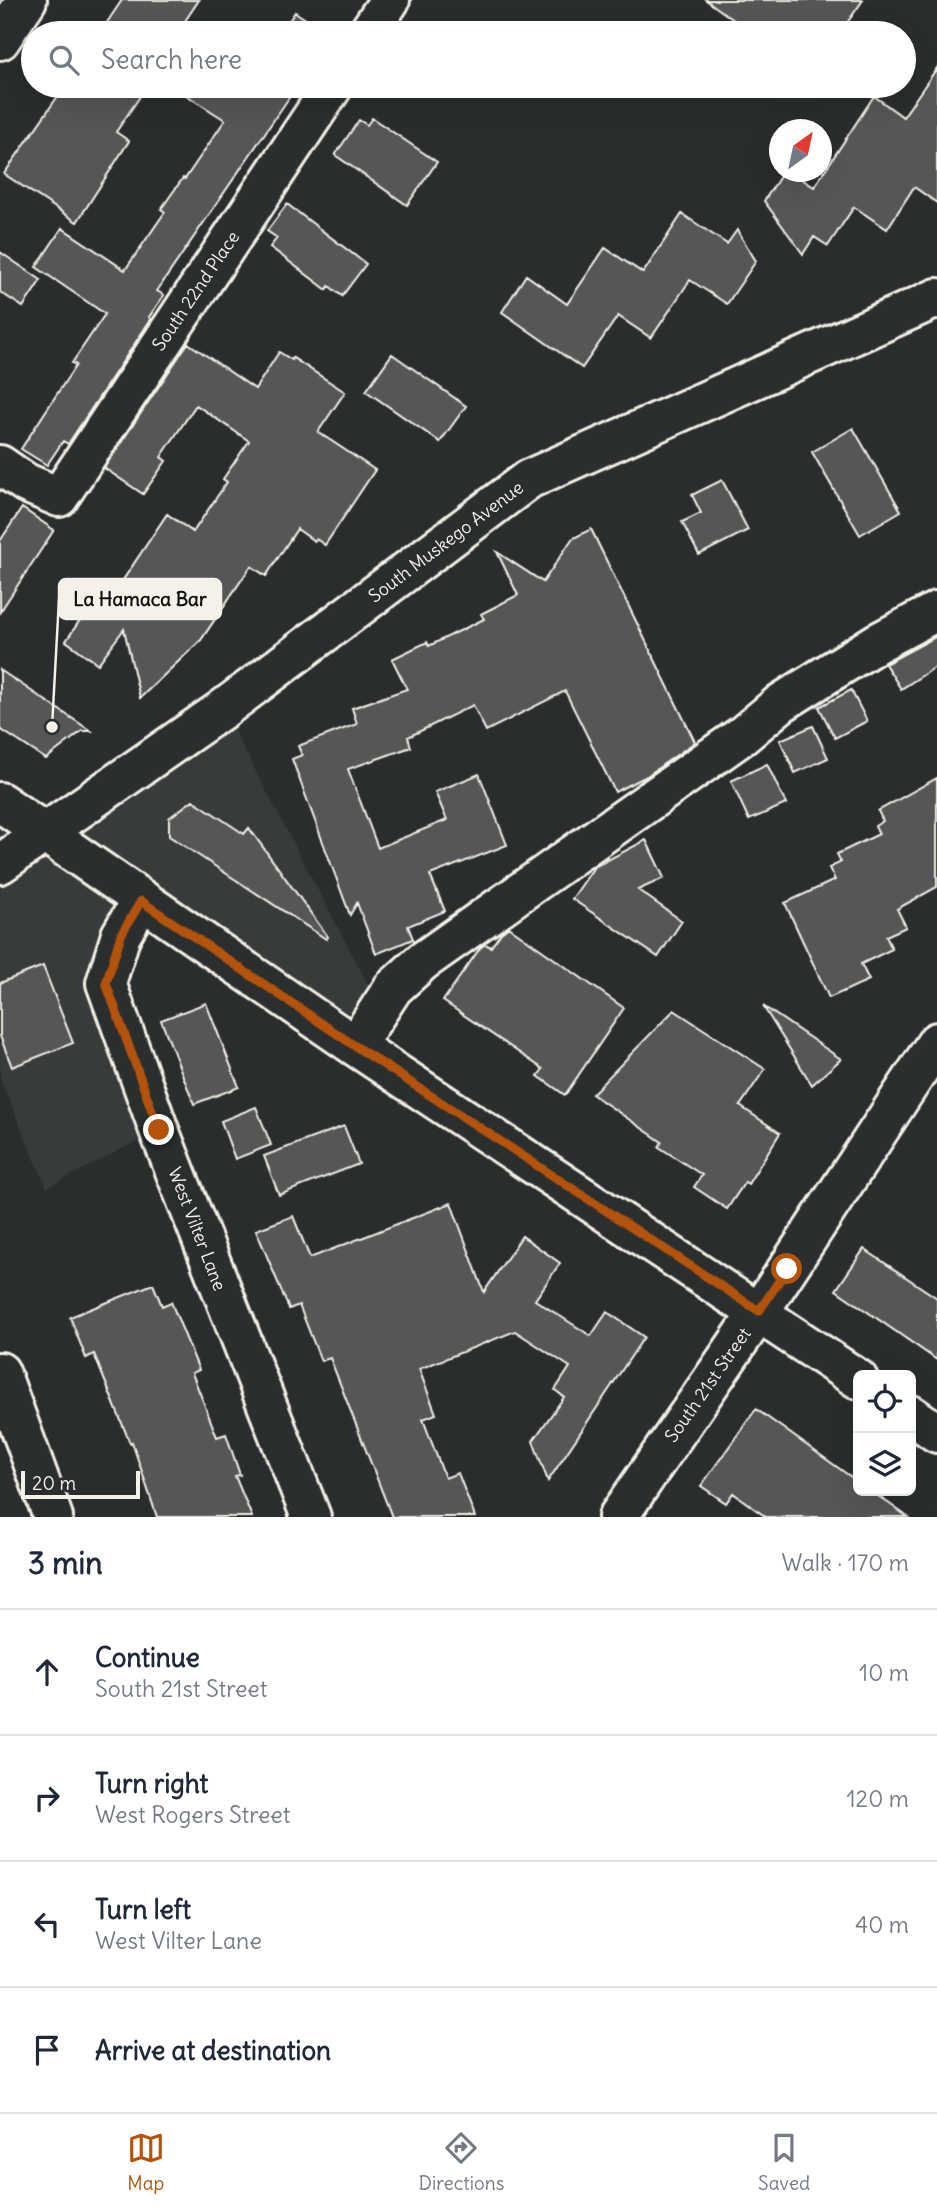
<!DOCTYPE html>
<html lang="en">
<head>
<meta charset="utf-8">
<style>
	body { margin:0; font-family:Delius,sans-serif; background:#f2f2f3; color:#1f2937 }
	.controls { position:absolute; right:21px; bottom:21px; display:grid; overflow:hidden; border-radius:10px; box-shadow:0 7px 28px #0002 }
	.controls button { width:63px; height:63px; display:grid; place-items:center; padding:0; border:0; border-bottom:2px solid #e0e1e3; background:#fff; color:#1f2937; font:35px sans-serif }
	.compass { position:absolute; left:769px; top:119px; width:63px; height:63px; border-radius:50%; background:#fff; box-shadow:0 7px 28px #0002; rotate:33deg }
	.scale { position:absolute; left:21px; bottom:18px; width:119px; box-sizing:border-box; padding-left:7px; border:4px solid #f4f1e8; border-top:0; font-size:19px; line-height:24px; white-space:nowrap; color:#f4f1e8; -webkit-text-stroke:5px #2a2d2e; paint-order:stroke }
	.stop { position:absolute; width:21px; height:21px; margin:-16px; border:5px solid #b45309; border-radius:50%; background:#fff }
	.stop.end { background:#b45309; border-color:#fff; box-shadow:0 2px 7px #0008 }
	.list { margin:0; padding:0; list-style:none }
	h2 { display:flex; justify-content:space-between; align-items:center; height:91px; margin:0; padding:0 28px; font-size:30px }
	h2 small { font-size:23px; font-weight:400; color:#747a83 }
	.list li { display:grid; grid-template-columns:46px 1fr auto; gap:21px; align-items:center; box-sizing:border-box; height:126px; padding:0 28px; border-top:2px solid #e0e1e3 }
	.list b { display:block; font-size:26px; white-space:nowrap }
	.list p { margin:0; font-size:23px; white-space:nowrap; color:#747a83 }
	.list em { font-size:23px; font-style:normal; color:#747a83 }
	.icon { flex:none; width:38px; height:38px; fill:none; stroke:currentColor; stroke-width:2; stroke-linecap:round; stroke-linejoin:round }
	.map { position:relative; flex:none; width:937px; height:1517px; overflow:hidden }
	.search { position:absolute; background:#fff; box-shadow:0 7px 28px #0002; left:21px; right:21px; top:21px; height:77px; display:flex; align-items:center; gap:18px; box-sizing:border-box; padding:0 24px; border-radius:38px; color:#747a83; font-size:26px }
	.sheet { height:595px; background:#fff }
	nav { display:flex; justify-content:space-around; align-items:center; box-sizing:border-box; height:98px; border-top:2px solid #e0e1e3; background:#fff; font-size:19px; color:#747a83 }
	nav a { display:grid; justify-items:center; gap:4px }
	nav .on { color:#b45309 }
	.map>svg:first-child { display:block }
	.built { fill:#373a3a }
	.building { fill:#555756; stroke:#f4f1e8; stroke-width:2 }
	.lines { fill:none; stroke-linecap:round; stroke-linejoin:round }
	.minor-casing { stroke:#f4f1e8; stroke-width:44 }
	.minor { stroke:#2a2d2e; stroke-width:38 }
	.route { stroke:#b45309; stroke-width:9 }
	.labels { text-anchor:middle; stroke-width:6; stroke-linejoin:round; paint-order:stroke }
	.street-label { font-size:18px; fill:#f4f1e8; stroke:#2a2d2e }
	.leader { fill:none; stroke:#f4f1e8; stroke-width:2.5 }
	.callout-dot { fill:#f4f1e8; stroke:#2a2d2e; stroke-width:2.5 }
	.callout { fill:#f4f1e8; stroke:#f4f1e8; stroke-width:2.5 }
	.callout-label { font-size:19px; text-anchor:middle; font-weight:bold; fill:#111 }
</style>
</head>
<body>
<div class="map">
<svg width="937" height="1517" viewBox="0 0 937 1517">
	<rect width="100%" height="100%" fill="#2a2d2e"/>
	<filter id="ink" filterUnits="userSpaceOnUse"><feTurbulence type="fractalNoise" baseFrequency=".0143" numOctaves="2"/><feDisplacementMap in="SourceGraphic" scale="14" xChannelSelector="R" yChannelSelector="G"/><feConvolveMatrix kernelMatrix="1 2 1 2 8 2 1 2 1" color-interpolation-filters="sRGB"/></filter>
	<g filter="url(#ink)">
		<path class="built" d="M 223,709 L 380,1007 L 355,1046 L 141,901 L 106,983 L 159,1130 L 47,1188 L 0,1079 L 0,802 L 45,831 Z"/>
		<path class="building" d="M 122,0 L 199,0 L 177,33 L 100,33 Z
			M 706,0 L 863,0 L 840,33 L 752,33 Z
			M 295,12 L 327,33 L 281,33 Z
			M 937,68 L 937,203 L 914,187 L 887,229 L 854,207 L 828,246 L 814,237 L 803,254 L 764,201 L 783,172 L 791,172 L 814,187 L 874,96 L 903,117 Z
			M 65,86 L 147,86 L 116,132 L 129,141 L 77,222 L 4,174 Z
			M 172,86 L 297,86 L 157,291 L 164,295 L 149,317 L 151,319 L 68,444 L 63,441 L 47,465 L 21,449 L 76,365 L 72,363 L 105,314 L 36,267 L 62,228 L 125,270 L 165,212 L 161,209 L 183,178 L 185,179 L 225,120 Z
			M 372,118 L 437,162 L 407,205 L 335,155 L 359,120 L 367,125 Z
			M 287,204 L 366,264 L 342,296 L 329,286 L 327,290 L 270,247 L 277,238 L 267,231 Z
			M 682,214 L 727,244 L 737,230 L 756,261 L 727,304 L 690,280 L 651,338 L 618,316 L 582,368 L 502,312 L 526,275 L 567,304 L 605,248 L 643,273 Z
			M 0,252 L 41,280 L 23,307 L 0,292 Z
			M 188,343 L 255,389 L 279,352 L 292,360 L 293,358 L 345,392 L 318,432 L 375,470 L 325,545 L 316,539 L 314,541 L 297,529 L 266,576 L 251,566 L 201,640 L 140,698 L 124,629 L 98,664 L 66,641 L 98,593 L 119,607 L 115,592 L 167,514 L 193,532 L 227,482 L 223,479 L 249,441 L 196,405 L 161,457 L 166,461 L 143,494 L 104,468 Z
			M 392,354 L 466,406 L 440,442 L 366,391 Z
			M 853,428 L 901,511 L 860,535 L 812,452 Z
			M 722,480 L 748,530 L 699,555 L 682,522 L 701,513 L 692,495 Z
			M 22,508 L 54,530 L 0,612 L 0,541 Z
			M 591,529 L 695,742 L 647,776 L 615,792 L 565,691 L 486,731 L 473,705 L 408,737 L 411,747 L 348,769 L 378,848 L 447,820 L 435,792 L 479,774 L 507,845 L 430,875 L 445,911 L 408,926 L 413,939 L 376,954 L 357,903 L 350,915 L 292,759 L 302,755 L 298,746 L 357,724 L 352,708 L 407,689 L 392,659 L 427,642 L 429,646 L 484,619 L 481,614 L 518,595 L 497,552 L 543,582 L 572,539 Z
			M 937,636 L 937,666 L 901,689 L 885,664 Z
			M 0,670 L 61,711 L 91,731 L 82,731 L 46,759 L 0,729 Z
			M 851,690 L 867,721 L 835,738 L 819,707 Z
			M 813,726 L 828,758 L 795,773 L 780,740 Z
			M 767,764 L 786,804 L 749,820 L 731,781 Z
			M 937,778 L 937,887 L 897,909 L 906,927 L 886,936 L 892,949 L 861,964 L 869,980 L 829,998 L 785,903 L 835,880 L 829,868 L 841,862 L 837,854 L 879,834 L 875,826 L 883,821 L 878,811 Z
			M 193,800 L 244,834 L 249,828 L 328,937 L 326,939 L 169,836 L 169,818 Z
			M 646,840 L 664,878 L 638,890 L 682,921 L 658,957 L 572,899 L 594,867 Z
			M 509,927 L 624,1008 L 565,1095 L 538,1076 L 543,1069 L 443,1001 L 480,948 L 485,944 L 491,947 L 501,933 Z
			M 43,966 L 73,1043 L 12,1067 L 0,1036 L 0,983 Z
			M 206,1003 L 239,1087 L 194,1104 L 161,1020 Z
			M 763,1006 L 841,1059 L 812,1085 Z
			M 674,1010 L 765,1069 L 740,1106 L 780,1133 L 748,1184 L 745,1182 L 727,1209 L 694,1187 L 702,1175 L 659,1147 L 662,1142 L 592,1094 Z
			M 256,1107 L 271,1145 L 235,1159 L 221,1121 Z
			M 344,1126 L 359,1164 L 279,1195 L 264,1156 Z
			M 451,1203 L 484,1292 L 522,1236 L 560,1263 L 535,1300 L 591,1336 L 607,1312 L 644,1337 L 548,1481 L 533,1441 L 564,1397 L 555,1390 L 570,1367 L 515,1331 L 419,1369 L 436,1414 L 423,1419 L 445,1478 L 458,1473 L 475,1517 L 392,1517 L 330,1358 L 321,1361 L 299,1305 L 289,1309 L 256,1230 L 293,1216 L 310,1258 Z
			M 864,1249 L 937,1298 L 937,1360 L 836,1290 Z
			M 153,1284 L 162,1306 L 171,1302 L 199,1370 L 192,1373 L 217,1437 L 226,1434 L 240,1475 L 235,1476 L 252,1517 L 157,1517 L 132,1442 L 130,1443 L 94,1354 L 86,1358 L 70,1317 Z
			M 756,1409 L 858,1482 L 858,1491 L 871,1491 L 908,1517 L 766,1517 L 733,1493 L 726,1503 L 701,1486 Z"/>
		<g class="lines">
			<g class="minor-casing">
				<path id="minor" d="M 368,33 L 390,0
					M 0,40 L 27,0
					M 0,465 L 26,483 L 59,497 L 333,86
					M 0,802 L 355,1046 L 858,1379
					M 0,864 L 223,709 L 529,479 L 937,298
					M 141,901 L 121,935 L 106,983 L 159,1130 L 311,1517
					M 355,1046 L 393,988 L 423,961 L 743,735 L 781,703 L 877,643 L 937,611
					M 0,1372 L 53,1517
					M 911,1415 L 937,1433
					M 618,1517 L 759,1312 L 937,1042"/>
			</g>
			<use href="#minor" class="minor"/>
		</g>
	</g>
	<g class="lines" filter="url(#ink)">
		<path class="route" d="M 159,1130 L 106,983 L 121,935 L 141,901 L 355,1046 L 759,1311 L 787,1269"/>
	</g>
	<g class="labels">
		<g class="street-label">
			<text transform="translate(196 291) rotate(-56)" y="6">South 22nd Place</text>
			<text transform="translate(446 542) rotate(-37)" y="6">South Muskego Avenue</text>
			<text transform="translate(197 1229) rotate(69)" y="6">West Vilter Lane</text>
			<text transform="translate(708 1385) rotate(-55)" y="6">South 21st Street</text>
		</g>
	</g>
	<path class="leader" d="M52 727L59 599"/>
	<circle class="callout-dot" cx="52" cy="727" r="7"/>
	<rect class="callout" x="59" y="579" width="162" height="40" rx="7"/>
	<g class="callout-label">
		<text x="140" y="606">La Hamaca Bar</text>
	</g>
</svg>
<div class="controls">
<button><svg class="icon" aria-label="locate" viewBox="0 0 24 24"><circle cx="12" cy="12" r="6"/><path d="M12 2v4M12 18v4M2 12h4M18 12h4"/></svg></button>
<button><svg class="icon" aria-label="layers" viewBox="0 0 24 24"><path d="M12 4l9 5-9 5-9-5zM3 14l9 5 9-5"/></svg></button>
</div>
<svg class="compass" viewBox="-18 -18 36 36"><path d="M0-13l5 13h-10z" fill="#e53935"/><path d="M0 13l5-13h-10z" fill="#747a83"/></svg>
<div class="scale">20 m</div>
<div class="stop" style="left:787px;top:1269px"></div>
<div class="stop end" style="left:159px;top:1130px"></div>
<div class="search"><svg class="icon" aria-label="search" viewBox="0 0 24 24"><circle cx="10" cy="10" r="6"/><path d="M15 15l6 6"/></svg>Search here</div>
</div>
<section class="sheet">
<h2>3 min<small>Walk · 170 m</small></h2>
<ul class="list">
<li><svg class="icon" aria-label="ahead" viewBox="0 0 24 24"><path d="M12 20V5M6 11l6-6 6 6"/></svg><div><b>Continue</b><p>South 21st Street</p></div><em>10 m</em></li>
<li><svg class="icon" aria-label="right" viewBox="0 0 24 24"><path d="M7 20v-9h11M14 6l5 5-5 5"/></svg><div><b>Turn right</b><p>West Rogers Street</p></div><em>120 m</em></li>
<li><svg class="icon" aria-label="left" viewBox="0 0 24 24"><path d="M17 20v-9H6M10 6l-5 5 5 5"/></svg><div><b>Turn left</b><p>West Vilter Lane</p></div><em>40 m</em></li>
<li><svg class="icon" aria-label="arrive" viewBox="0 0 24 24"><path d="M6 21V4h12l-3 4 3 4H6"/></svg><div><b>Arrive at destination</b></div></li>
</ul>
</section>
<nav>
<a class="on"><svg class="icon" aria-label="map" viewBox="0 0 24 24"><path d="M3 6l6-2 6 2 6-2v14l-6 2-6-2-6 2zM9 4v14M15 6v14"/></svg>Map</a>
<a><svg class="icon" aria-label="directions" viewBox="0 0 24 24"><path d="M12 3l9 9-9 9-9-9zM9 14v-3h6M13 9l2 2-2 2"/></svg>Directions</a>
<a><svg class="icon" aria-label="saved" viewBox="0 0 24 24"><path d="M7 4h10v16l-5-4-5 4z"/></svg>Saved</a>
</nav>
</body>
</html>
